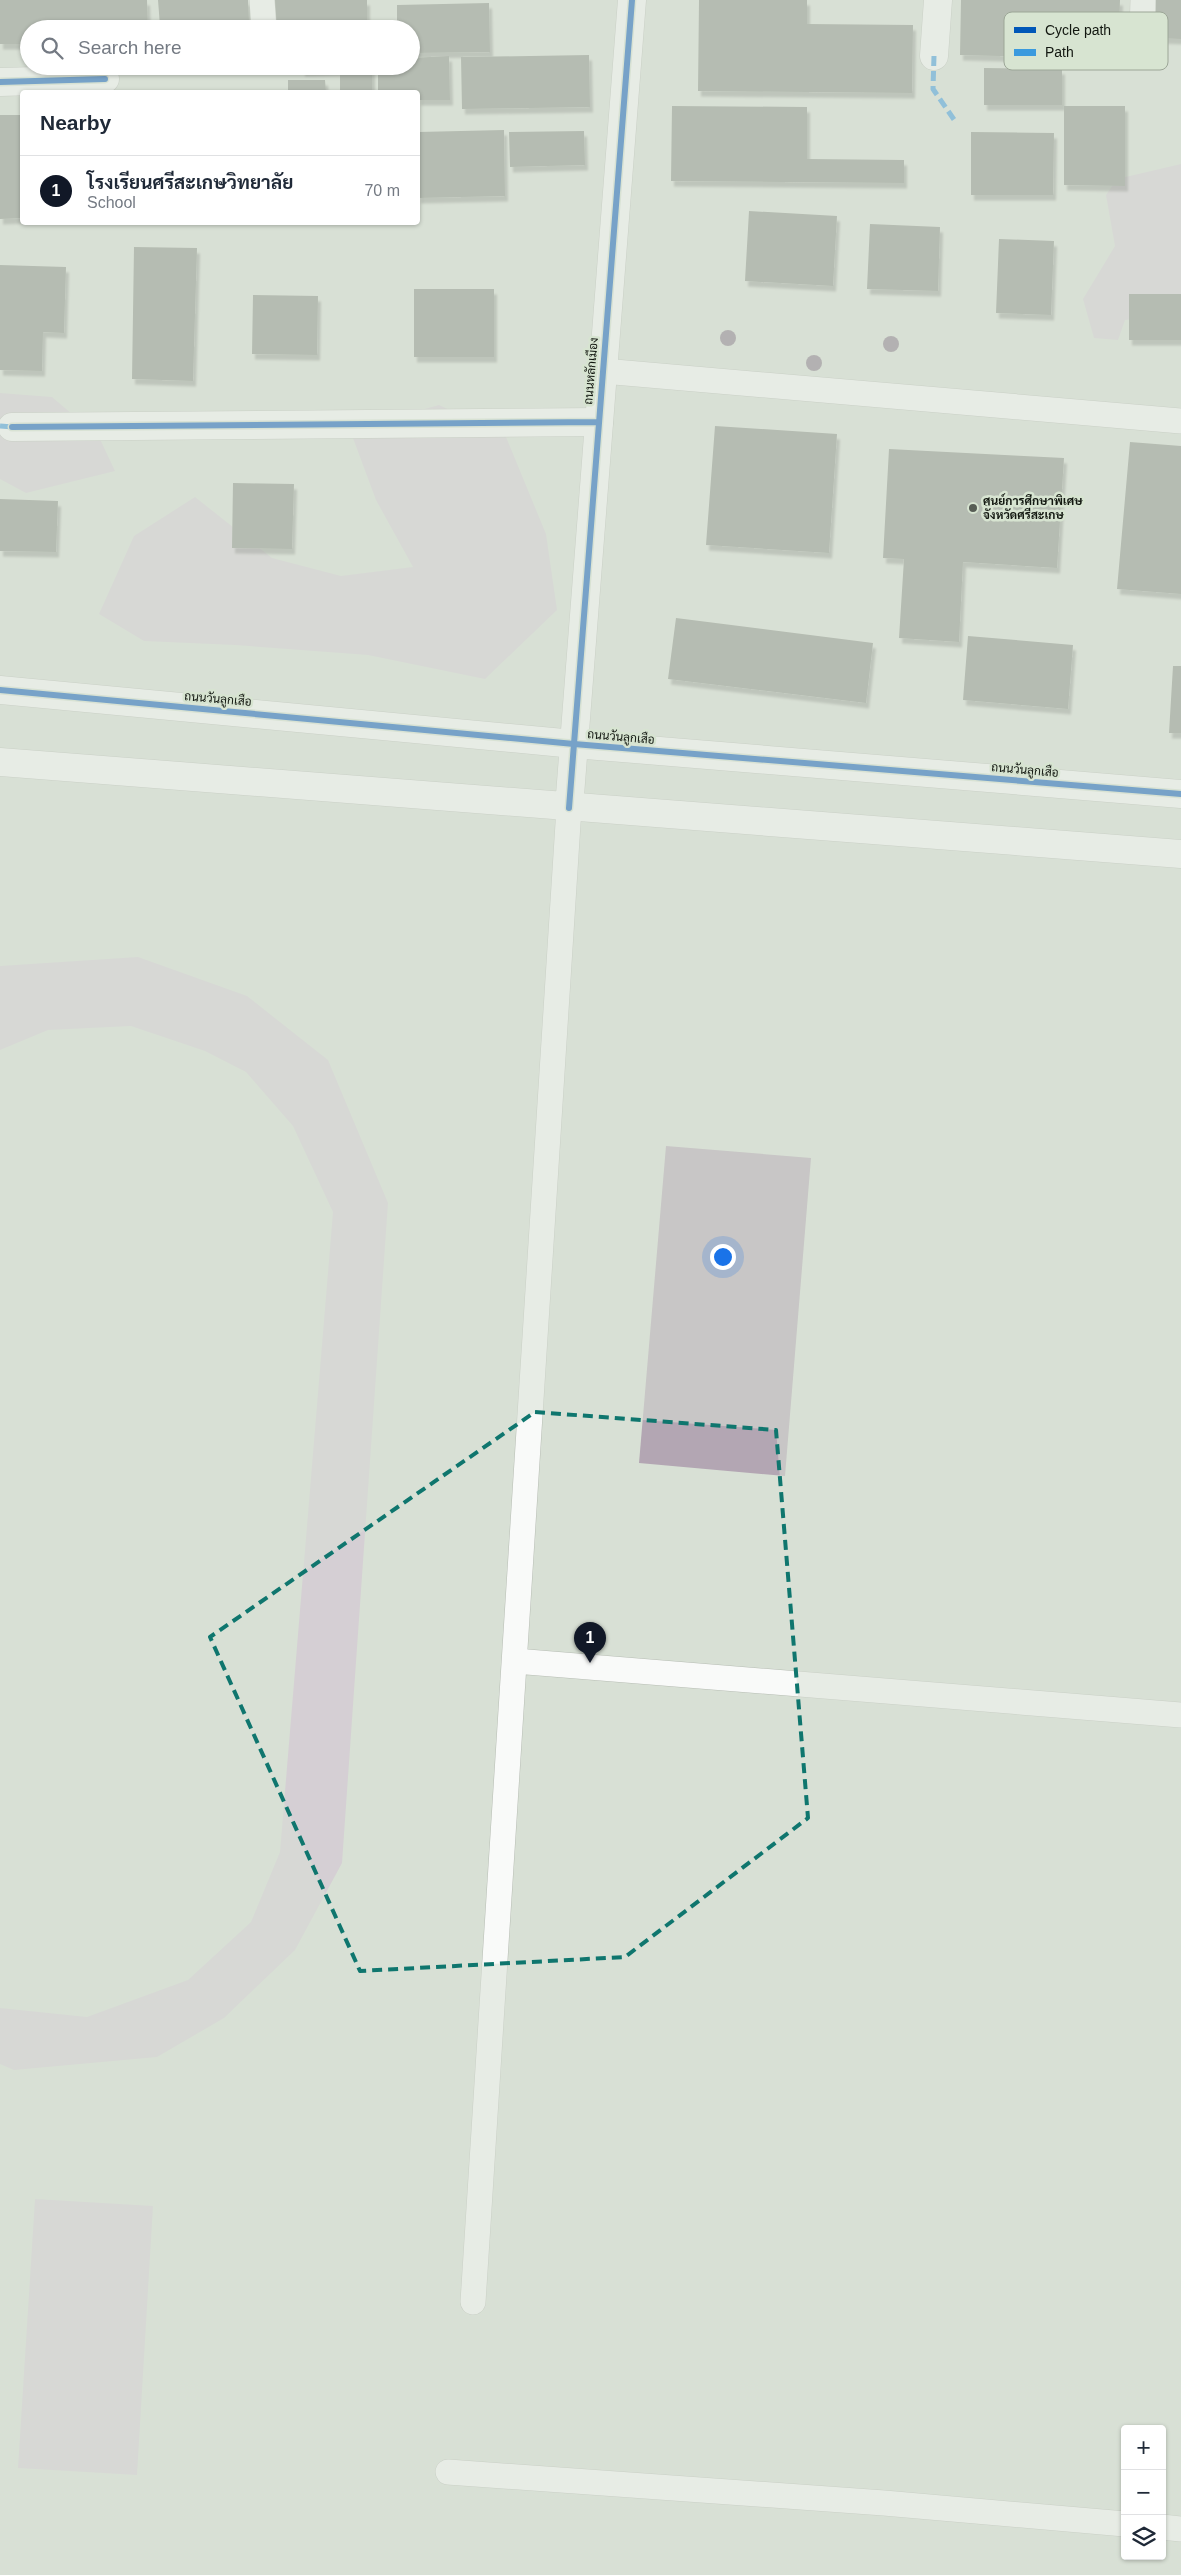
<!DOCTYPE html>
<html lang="en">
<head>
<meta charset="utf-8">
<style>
	body { margin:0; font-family:Arial,Sarabun,sans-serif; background:#f2f2f3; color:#1f2937 }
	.controls { position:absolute; right:15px; bottom:15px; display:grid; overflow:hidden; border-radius:5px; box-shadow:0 1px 4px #0004 }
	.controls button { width:45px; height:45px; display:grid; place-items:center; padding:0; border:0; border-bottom:1px solid #e0e1e3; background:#fff; color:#1f2937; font:25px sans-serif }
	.you { position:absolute; left:722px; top:1256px; width:18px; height:18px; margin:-12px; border:4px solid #fff; border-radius:50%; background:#1a73e8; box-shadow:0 0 0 8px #1a73e833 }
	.badge { display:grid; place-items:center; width:32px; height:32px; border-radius:50%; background:#111827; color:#fff; font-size:16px; font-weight:700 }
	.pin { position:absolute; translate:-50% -41px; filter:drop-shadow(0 1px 2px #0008) }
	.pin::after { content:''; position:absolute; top:26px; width:18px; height:15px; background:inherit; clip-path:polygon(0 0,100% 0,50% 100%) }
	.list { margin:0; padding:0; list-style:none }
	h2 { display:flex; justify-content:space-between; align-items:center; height:65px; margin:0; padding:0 20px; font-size:21px }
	h2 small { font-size:16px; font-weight:400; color:#747a83 }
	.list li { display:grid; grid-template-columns:32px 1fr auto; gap:15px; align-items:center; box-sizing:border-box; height:70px; padding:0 20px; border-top:1px solid #e0e1e3 }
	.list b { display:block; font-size:19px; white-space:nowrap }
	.list p { margin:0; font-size:16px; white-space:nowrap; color:#747a83 }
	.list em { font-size:16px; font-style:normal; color:#747a83 }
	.icon { flex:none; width:28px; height:28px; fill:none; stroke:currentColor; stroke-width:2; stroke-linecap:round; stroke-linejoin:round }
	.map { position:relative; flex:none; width:1181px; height:2575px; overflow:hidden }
	.search { position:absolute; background:#fff; box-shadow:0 1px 4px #0004; left:20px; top:20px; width:400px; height:55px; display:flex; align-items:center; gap:12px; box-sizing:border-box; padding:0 18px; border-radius:28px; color:#747a83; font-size:19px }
	.panel { position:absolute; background:#fff; box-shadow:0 1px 4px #0004; left:20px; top:90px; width:400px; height:135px; border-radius:5px }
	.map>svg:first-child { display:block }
	.green { fill:#d5cfd4 }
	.water { fill:#b3a6b3 }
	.building { fill:#8a9187; filter:url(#shadow) }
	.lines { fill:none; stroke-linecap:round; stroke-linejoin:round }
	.lane-casing { stroke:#b7bdb4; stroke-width:26 }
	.street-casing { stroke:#b7bdb4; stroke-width:29 }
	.secondary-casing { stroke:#b7bdb4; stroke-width:29 }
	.lane { stroke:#f9faf9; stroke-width:25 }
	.street { stroke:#f9faf9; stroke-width:28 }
	.secondary { stroke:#f9faf9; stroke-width:28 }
	.quiet { stroke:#3a9ade; stroke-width:5; stroke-dasharray:10 5; stroke-linecap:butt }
	.cycleway-casing { stroke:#d7e4d1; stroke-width:9 }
	.cycleway { stroke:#0057b8; stroke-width:6 }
	.tree { fill:#867987 }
	.marked { fill:none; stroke:#0f766e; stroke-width:4; stroke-dasharray:10 6; stroke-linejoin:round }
	.poi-dot { fill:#575d55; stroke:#d7e4d1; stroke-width:2 }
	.labels { text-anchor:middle; stroke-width:5; stroke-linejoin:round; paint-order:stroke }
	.street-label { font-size:12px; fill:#121710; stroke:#d7e4d1 }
	.poi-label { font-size:12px; font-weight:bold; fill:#121710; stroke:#d7e4d1; text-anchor:start }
	.key { fill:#d7e4d1; stroke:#9ca697; stroke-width:1 }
	.key-label { font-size:14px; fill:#121710 }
</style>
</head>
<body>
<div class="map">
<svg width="1181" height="2575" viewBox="0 0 1181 2575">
	<defs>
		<filter id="shadow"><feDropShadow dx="3" dy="5.5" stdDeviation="1" flood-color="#0004"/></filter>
	</defs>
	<rect width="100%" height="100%" fill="#d8e0d5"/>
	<path class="green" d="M 1181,164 L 1181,314 L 1125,320 L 1118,340 L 1094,338 L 1083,299 L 1115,246 L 1106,195 L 1117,179 Z
		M 0,393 L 52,397 L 99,437 L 115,471 L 26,493 L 0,479 Z
		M 439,405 L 506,437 L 546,534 L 557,610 L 485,679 L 368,655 L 235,645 L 144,641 L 99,614 L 134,536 L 195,497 L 272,558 L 341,576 L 413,567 L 376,500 L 350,430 Z
		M 138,957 L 247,996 L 328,1060 L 388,1203 L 342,1863 L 295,1950 L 224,2018 L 157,2057 L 14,2070 L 0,2064 L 0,2008 L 87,2017 L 188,1980 L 251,1922 L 280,1852 L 333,1212 L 293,1126 L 246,1072 L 205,1051 L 131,1026 L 48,1030 L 0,1050 L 0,966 Z
		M 35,2199 L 153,2206 L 137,2475 L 18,2468 Z"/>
	<path class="water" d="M 666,1146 L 811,1158 L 785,1476 L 639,1463 Z"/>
	<path class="building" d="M 0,0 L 147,0 L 148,29 L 29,29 L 29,44 L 0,44 Z
		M 158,0 L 248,0 L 249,21 L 160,26 Z
		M 272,0 L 367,0 L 367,20 L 272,21 Z
		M 699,0 L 807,0 L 807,24 L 913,25 L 912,93 L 698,91 Z
		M 961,0 L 1120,0 L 1118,59 L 960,55 Z
		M 1156,0 L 1181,0 L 1181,39 L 1155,38 Z
		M 489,3 L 490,52 L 411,53 L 411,29 L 397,29 L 397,5 Z
		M 589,55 L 590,107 L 462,109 L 461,57 Z
		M 449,56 L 450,100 L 418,100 L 418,92 L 378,92 L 378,66 L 411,66 L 411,58 Z
		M 302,66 L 372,66 L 372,92 L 340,92 L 340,70 L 302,71 Z
		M 984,68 L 1062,69 L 1062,105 L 984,105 Z
		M 288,80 L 325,80 L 326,92 L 288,92 Z
		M 672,106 L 807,107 L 807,159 L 904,160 L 904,183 L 671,181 Z
		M 1064,106 L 1125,106 L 1125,186 L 1064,185 Z
		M 0,115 L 22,115 L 22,218 L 0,219 Z
		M 504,130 L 505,196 L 418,198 L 418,132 Z
		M 584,131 L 585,165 L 510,167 L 509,132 Z
		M 971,132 L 1054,133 L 1053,195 L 971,195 Z
		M 749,211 L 837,216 L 833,286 L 745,281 Z
		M 870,224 L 940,227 L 938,291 L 867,289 Z
		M 999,239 L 1054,241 L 1051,315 L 996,313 Z
		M 134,247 L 197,248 L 193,381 L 132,379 Z
		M 0,265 L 66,267 L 64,333 L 43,332 L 42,371 L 0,370 Z
		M 414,289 L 494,289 L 494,357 L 414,357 Z
		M 1129,294 L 1181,294 L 1181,340 L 1129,340 Z
		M 253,295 L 318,296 L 317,355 L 252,354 Z
		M 715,426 L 837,434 L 829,553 L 706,545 Z
		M 1130,442 L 1181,446 L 1181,594 L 1117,589 Z
		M 889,449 L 1064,458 L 1057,568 L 963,562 L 959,642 L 899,638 L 904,559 L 883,558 Z
		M 233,483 L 294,484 L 292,549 L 232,548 Z
		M 0,499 L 58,501 L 56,552 L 0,551 Z
		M 676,618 L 873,643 L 866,703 L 668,679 Z
		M 968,636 L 1073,645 L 1068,709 L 963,700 Z
		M 1173,666 L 1181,666 L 1181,733 L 1169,733 Z"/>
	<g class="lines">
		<g class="lane-casing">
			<path id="lane" d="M 262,0 L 264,29
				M 1142,33 L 1143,0
				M 603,371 L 1181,421
				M 515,1661 L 1181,1715
				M 473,2302 L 569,808
				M 448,2472 L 884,2503 L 1125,2524
				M 1162,2527 L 1181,2529"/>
		</g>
		<g class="street-casing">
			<path id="street" d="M 934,56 L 938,0
				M 0,82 L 105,79
				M 12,427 L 599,422"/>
		</g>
		<g class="secondary-casing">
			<path id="secondary" d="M 0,690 L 574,744 L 1181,794
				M 0,762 L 1181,854
				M 569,808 L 632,0"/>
		</g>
		<use href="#lane" class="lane"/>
		<use href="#street" class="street"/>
		<use href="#secondary" class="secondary"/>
		<path class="quiet" d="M 934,56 L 933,89 L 955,121
			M 0,426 L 12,427"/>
		<g class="cycleway-casing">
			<path id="cycleway" d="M 0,82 L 105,79
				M 12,427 L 599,422
				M 0,690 L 574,744 L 1181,794
				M 569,808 L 632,0"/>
		</g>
		<use href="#cycleway" class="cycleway"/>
	</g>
	<g class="tree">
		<circle cx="728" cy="338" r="8"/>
		<circle cx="891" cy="344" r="8"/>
		<circle cx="814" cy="363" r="8"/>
	</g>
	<path d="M0 0H1181V2575H0ZM 535,1412 L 776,1430 L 808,1818 L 625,1957 L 360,1971 L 210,1637 Z" fill="#d8e0d5" fill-opacity=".55" fill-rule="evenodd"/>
	<path class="marked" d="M 535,1412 L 776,1430 L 808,1818 L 625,1957 L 360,1971 L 210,1637 Z"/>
	<circle class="poi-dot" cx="973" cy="508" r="5"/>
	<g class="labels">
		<g class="street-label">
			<text transform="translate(591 371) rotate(-85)" y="4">ถนนหลักเมือง</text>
			<text transform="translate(218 699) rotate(5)" y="4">ถนนวันลูกเสือ</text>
			<text transform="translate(621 737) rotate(5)" y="4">ถนนวันลูกเสือ</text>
			<text transform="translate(1025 770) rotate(5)" y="4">ถนนวันลูกเสือ</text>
		</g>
		<g class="poi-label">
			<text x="983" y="505">ศูนย์การศึกษาพิเศษ<tspan x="983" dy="14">จังหวัดศรีสะเกษ</tspan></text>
		</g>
	</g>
	<rect x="1004" y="12" width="164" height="58" rx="8" class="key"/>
	<rect x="1014" y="27" width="22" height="6" fill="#0057b8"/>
	<rect x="1014" y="49" width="22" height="7" fill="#3a9ade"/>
	<g class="key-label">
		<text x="1045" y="35">Cycle path</text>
		<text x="1045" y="57">Path</text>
	</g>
</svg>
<div class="controls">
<button>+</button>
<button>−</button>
<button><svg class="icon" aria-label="layers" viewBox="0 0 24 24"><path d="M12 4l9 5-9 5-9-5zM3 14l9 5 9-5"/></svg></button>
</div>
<div class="you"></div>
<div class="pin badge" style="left:590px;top:1663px">1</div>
<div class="search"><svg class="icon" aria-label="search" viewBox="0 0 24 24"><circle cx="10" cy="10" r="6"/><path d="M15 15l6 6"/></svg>Search here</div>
<section class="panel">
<h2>Nearby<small></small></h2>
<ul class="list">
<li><span class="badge">1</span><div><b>โรงเรียนศรีสะเกษวิทยาลัย</b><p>School</p></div><em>70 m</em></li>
</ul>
</section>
</div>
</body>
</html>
